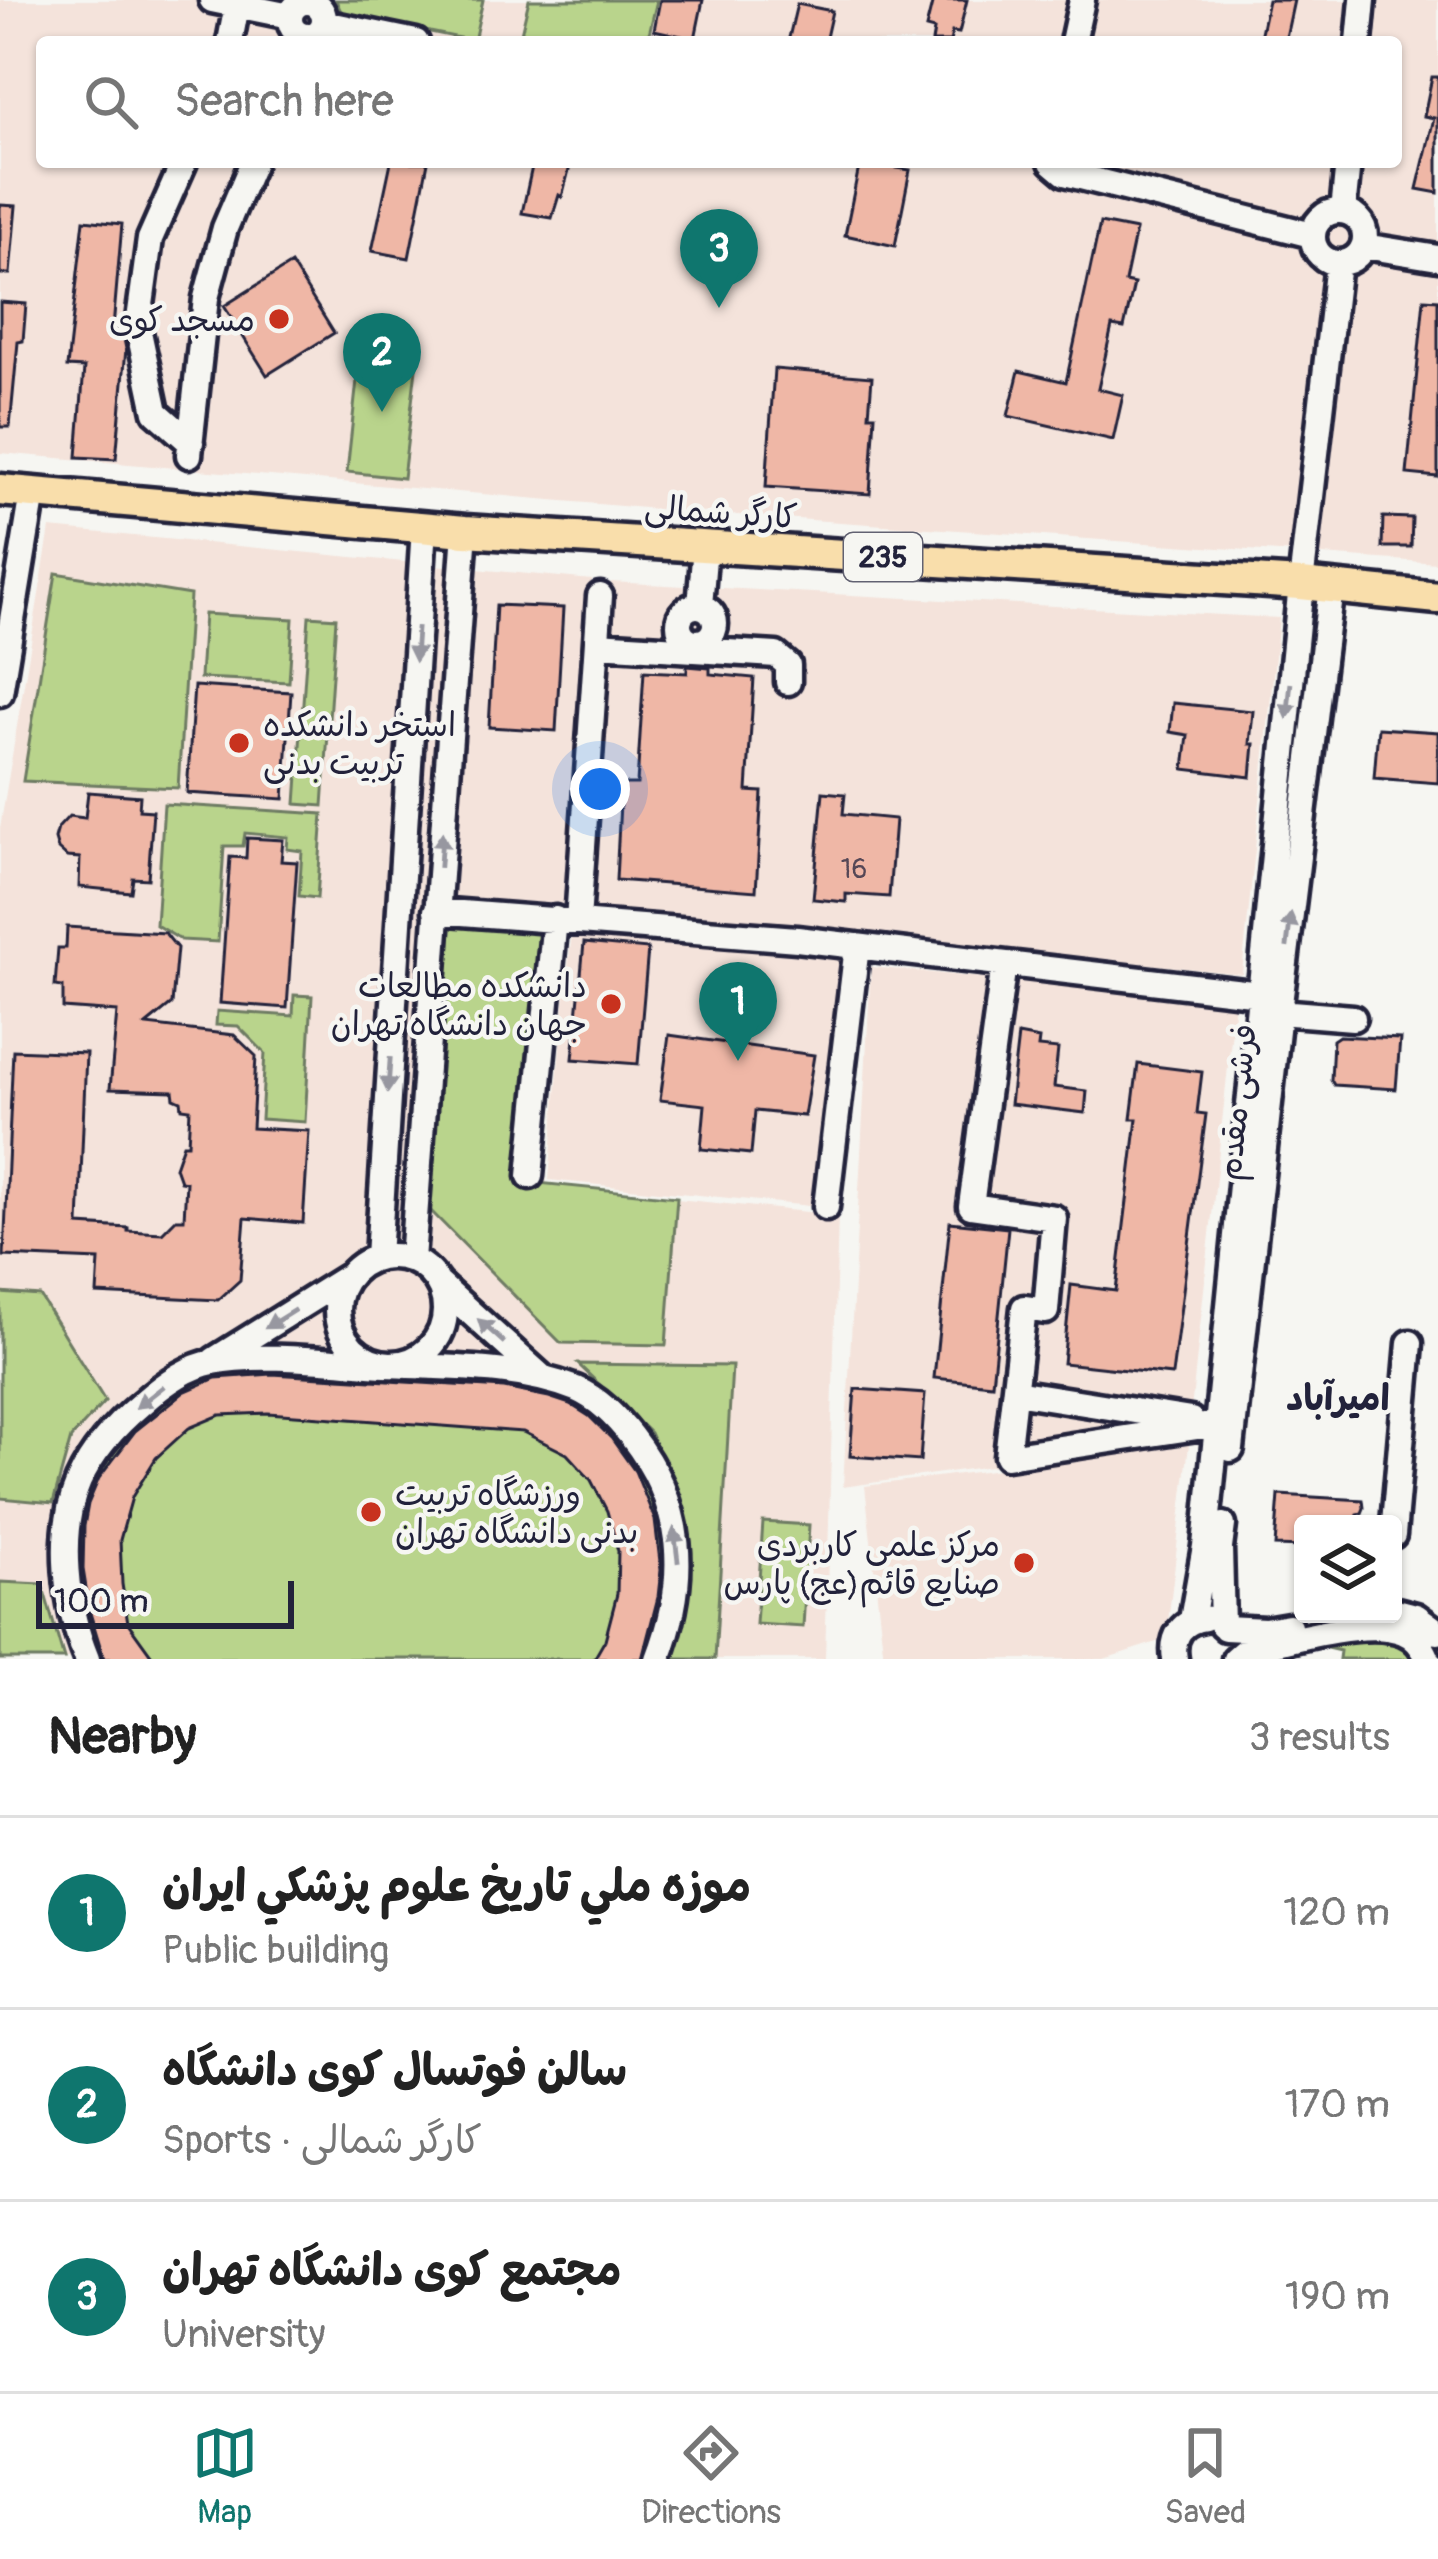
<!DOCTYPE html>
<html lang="en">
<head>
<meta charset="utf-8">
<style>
	body { margin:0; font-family:Pangolin,"Playpen Sans Arabic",sans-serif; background:#f6f6f6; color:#222 }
	.controls { position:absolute; right:36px; bottom:36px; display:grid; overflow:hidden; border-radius:12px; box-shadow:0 3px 9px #0004 }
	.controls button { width:108px; height:108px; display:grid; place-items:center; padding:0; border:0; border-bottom:3px solid #e0e0e0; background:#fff; color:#222; font:60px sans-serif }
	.scale { position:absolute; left:36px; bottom:30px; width:258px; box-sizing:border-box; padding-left:12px; border:6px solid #22223b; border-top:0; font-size:33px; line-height:42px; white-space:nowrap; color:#22223b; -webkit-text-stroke:9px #f6f6f2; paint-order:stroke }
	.you { position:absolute; left:600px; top:789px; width:42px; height:42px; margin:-30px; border:9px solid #fff; border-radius:50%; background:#1a73e8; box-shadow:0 0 0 18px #1a73e833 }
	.badge { display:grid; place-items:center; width:78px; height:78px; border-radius:50%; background:#0f766e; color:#fff; font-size:39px; font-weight:700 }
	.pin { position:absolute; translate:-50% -99px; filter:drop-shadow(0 3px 6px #0008) }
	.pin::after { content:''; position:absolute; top:63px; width:42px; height:36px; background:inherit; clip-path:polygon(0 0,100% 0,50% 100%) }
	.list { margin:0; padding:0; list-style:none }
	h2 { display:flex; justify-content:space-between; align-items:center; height:156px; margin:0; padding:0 48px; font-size:51px }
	h2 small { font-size:39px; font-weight:400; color:#767676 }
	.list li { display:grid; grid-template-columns:78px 1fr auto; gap:36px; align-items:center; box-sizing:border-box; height:192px; padding:0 48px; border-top:3px solid #e0e0e0 }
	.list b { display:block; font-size:45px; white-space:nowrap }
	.list p { margin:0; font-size:39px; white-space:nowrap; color:#767676 }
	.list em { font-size:39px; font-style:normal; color:#767676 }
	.icon { flex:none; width:66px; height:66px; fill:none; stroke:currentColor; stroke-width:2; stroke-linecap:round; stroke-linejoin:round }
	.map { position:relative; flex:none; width:1438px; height:1659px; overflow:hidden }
	.search { position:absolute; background:#fff; box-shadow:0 3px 9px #0004; left:36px; right:36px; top:36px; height:132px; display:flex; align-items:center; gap:30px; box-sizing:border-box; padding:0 42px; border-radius:12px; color:#767676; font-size:45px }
	.sheet { height:732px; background:#fff }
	nav { display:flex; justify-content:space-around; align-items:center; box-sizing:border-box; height:168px; border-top:3px solid #e0e0e0; background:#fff; font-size:33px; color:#767676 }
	nav a { display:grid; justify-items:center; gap:6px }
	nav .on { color:#0f766e }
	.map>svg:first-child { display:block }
	.built { fill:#f4e3db; fill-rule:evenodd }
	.green { fill:#b9d48c; stroke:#6e7b64; stroke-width:3 }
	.building { fill:#efb7a6; stroke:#22223b; stroke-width:3 }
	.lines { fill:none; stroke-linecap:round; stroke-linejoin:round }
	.minor-casing { stroke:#22223b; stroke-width:33 }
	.major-casing { stroke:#22223b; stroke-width:39 }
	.minor { stroke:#f6f6f2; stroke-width:24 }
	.major { stroke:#f9deab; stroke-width:30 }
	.oneway { fill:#9797a0 }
	.poi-dot { fill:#c8321e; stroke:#f6f6f2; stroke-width:4.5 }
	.labels { text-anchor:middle; stroke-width:9; stroke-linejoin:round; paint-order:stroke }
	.number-label { font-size:27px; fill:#554756 }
	.shield { fill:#f6f6f2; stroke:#626272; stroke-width:3 }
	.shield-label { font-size:30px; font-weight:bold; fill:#22223b }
	.poi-label { font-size:33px; fill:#22223b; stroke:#f6f6f2; text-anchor:end }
	.street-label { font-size:33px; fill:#22223b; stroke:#f6f6f2 }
	.neighbourhood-label { font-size:36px; font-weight:bold; fill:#22223b; stroke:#f6f6f2 }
</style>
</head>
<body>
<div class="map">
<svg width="1438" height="1659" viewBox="0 0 1438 1659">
	<rect width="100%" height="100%" fill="#f6f6f2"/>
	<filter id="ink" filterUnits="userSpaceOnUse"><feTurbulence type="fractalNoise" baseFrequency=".00833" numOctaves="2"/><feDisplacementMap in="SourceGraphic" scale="24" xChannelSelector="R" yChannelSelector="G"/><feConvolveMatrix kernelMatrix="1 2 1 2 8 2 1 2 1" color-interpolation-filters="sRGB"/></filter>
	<g filter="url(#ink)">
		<path class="built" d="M 0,0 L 1438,0 L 1438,563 L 680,511 L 0,453 ZM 42,42 L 1396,42 L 1396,162 L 42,162 Z
			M 50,528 L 592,580 L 546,1186 L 838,1215 L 825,1659 L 0,1659 L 0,828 Z
			M 611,582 L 1279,618 L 1242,974 L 851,933 L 820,1207 L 549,1180 L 562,1022 Z
			M 871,967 L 1235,1002 L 1188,1438 L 843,1487 Z
			M 1189,1445 L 1166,1639 L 1104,1659 L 884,1659 L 865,1486 Z"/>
		<path class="green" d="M 336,0 L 483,0 L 474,41 L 342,14 Z
			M 529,0 L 657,0 L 647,42 L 519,42 Z
			M 361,344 L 418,352 L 403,478 L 347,472 Z
			M 56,573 L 190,595 L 178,788 L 23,781 Z
			M 204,614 L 293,619 L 289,682 L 200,678 Z
			M 309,616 L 336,618 L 323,806 L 296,804 Z
			M 164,804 L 323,814 L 317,898 L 299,896 L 302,851 L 287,849 L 288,837 L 245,833 L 243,846 L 224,846 L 218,942 L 181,940 L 156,925 Z
			M 450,926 L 540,933 L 518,1181 L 677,1197 L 666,1345 L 561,1343 L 429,1209 Z
			M 294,995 L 312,996 L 305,1122 L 261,1119 L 265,1053 L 238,1026 L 216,1025 L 217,1011 L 293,1016 Z
			M 0,1293 L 40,1296 L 105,1401 L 71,1438 L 53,1503 L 0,1498 Z
			M 578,1364 L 732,1366 L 715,1659 L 663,1659 L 688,1559 L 678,1496 L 650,1433 Z
			M 257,1374 C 316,1376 374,1379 432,1382 C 480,1385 534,1383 577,1406 C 612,1425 643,1468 653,1506 C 668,1564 663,1604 642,1659 L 104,1659 C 77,1615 73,1537 92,1488 C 109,1445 167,1392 211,1378 C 225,1374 243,1375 257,1374 Z
			M 763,1522 L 809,1525 L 803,1627 L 756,1624 Z
			M 0,1582 L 42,1584 L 64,1659 L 0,1659 Z
			M 1371,1632 L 1405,1643 L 1417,1659 L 1339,1659 L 1340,1651 L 1327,1648 L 1327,1642 Z"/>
		<path class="building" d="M 660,0 L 703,0 L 695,39 L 654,30 Z
			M 933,0 L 967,0 L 959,33 L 952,32 L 950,42 L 932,42 L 934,30 L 926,28 Z
			M 1268,0 L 1294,0 L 1285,42 L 1259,42 Z
			M 797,4 L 832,11 L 825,42 L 788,42 Z
			M 1432,77 L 1438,77 L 1438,193 L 1417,189 L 1434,118 L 1424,116 Z
			M 391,162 L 428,162 L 409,258 L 372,251 Z
			M 533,162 L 571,162 L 562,197 L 559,195 L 552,218 L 522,213 Z
			M 860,162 L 910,170 L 895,246 L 845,235 Z
			M 0,205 L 16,206 L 10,274 L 0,274 Z
			M 84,220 L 122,224 L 113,328 L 122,329 L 126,349 L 116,459 L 77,457 L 84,368 L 67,367 Z
			M 1100,223 L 1136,230 L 1125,282 L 1134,284 L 1124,328 L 1112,326 L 1098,389 L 1123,395 L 1113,440 L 1008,416 L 1019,371 L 1066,382 Z
			M 291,264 L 334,333 L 267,375 L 224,306 Z
			M 1424,299 L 1438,300 L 1438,477 L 1407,474 Z
			M 0,302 L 26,304 L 23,341 L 18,342 L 10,427 L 0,427 Z
			M 774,369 L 872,377 L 869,415 L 875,415 L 870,494 L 766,487 Z
			M 1383,517 L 1412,518 L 1411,547 L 1382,547 Z
			M 496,605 L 563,608 L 556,731 L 489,727 Z
			M 687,666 L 710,668 L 710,674 L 754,678 L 747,791 L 762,792 L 756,891 L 616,880 L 621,784 L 637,784 L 644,671 L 687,673 Z
			M 194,686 L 291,692 L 284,799 L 187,793 Z
			M 1173,703 L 1253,711 L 1250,744 L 1254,744 L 1251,777 L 1184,769 L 1188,735 L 1170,732 Z
			M 1378,728 L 1438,732 L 1438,783 L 1374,778 Z
			M 88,792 L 140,796 L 139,810 L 153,811 L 148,879 L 133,878 L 131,892 L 79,887 L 80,858 L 67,857 L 58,849 L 55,839 L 58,828 L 69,816 L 85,818 Z
			M 823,792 L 845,794 L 843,814 L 895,819 L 889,897 L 846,894 L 846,902 L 813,899 Z
			M 247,838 L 283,840 L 281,861 L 297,862 L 287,1008 L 220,1003 L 230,857 L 246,858 Z
			M 67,927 L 165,933 L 177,948 L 172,1004 L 146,1025 L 234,1035 L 256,1056 L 252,1128 L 309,1131 L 303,1223 L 245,1218 L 240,1280 L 218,1300 L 97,1294 L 99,1260 L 4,1256 L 13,1050 L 86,1053 L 79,1225 L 128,1228 L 128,1231 L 162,1233 L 176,1219 L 184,1219 L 186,1182 L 180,1181 L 175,1167 L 183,1144 L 188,1144 L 190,1109 L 182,1108 L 181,1101 L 174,1098 L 173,1091 L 110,1089 L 117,1012 L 63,1008 L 63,987 L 55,986 L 58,948 L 66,948 Z
			M 584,943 L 648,949 L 638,1064 L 573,1059 Z
			M 669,1035 L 814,1055 L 804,1116 L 755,1111 L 751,1154 L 701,1149 L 705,1105 L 660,1100 Z
			M 1018,1035 L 1039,1039 L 1038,1047 L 1058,1049 L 1054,1087 L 1087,1091 L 1085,1113 L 1010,1104 Z
			M 1339,1036 L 1400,1039 L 1396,1089 L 1334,1085 L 1331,1080 L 1333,1040 Z
			M 1138,1064 L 1202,1072 L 1197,1113 L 1206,1114 L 1172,1375 L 1063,1363 L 1071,1285 L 1116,1291 L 1137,1119 L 1131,1119 Z
			M 950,1222 L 1008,1228 L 992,1384 L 934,1378 Z
			M 272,1374 L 504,1388 L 549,1397 L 570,1404 L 589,1416 L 612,1439 L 635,1471 L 655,1520 L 661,1570 L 658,1597 L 642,1659 L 594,1659 L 605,1640 L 617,1594 L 618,1551 L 607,1511 L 591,1480 L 567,1454 L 523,1432 L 268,1413 L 220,1415 L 189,1428 L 156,1458 L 132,1497 L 120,1540 L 122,1584 L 128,1623 L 154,1659 L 104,1659 L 90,1613 L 83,1569 L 84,1526 L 88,1504 L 99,1478 L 135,1431 L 184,1392 L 216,1378 Z
			M 855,1389 L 925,1394 L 920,1461 L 850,1456 Z
			M 1279,1495 L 1363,1500 L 1364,1508 L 1362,1513 L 1358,1514 L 1357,1524 L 1303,1524 L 1303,1547 L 1275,1546 Z"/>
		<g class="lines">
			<g class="minor-casing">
				<path id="minor" d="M 212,0 L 290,16
					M290 19a17 17 0 1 1 34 0a17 17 0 1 1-34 0Z
					M 324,23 L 416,42
					M 230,42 L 237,5
					M 1073,42 L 1082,0
					M 1359,42 L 1363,0
					M 184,162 L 150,239 L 138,327 L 156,412 L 191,443
					M 1052,162 L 1065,173 L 1312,235
					M1313 237a26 26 0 1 1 52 0a26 26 0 1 1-52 0Z
					M 1343,211 L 1348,162
					M 1364,246 L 1438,258
					M 189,455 L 206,298 L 225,228 L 253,162
					M 700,606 L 705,546
					M679 624a18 18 0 1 1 36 0a18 18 0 1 1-36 0Z
					M 597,644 L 776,655 L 788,665 L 788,682
					M 0,693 L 33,493
					M 436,911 L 797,939 L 1260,994
					M 578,921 L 600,596
					M 1004,964 L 971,1206 L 1054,1218 L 1046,1311 L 1024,1308 L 1007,1456 L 1217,1424
					M 1279,1012 L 1353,1018
					M 530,1176 L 555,919
					M 826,1207 L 857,946
					M337 1310a54 54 0 1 1 108 0a54 54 0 1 1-108 0Z
					M 378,1257 L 424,527
					M 412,1260 L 465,531
					M 439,1284 L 542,1377
					M 214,1360 L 347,1277
					M 1015,1392 L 1191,1420
					M 1231,1449 L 1279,1012 L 1331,587
					M 1393,1535 L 1410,1343
					M 1393,1610 L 1416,1616 L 1438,1632
					M 1192,1620 L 1205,1546 L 1301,584 L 1338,263
					M 1222,1625 L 1220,1548 L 1223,1525
					M 1225,1628 L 1265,1630 L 1289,1626
					M 87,1659 C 66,1608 56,1533 79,1481 C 93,1450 117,1424 142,1403 C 161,1386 187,1367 213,1362 C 259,1352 337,1362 386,1365 C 449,1368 516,1366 576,1389 C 599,1399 615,1416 631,1436 C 685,1505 689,1578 658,1659
					M 1175,1659 C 1171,1636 1182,1621 1205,1618
					M 1235,1659 L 1243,1652 C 1283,1642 1366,1617 1403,1632 C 1416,1637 1423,1647 1428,1659"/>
			</g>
			<g class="major-casing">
				<path id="major" d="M 0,490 L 465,531 L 1301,584 L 1438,598"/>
			</g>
			<use href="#minor" class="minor"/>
			<use href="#major" class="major"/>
		</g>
		<defs><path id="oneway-solid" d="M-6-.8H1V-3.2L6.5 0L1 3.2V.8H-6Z" transform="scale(3)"/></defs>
		<g class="oneway">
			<use href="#oneway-solid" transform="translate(416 644) rotate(94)"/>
			<use href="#oneway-solid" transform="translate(1289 701) rotate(96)"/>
			<use href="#oneway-solid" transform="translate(441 850) rotate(-86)"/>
			<use href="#oneway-solid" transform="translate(1289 930) rotate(-83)"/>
			<use href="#oneway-solid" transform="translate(389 1075) rotate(94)"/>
			<use href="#oneway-solid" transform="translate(280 1319) rotate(148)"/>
			<use href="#oneway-solid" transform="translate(491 1331) rotate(-138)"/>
			<use href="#oneway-solid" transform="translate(150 1397) rotate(142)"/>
			<use href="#oneway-solid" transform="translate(676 1545) rotate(-97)"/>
		</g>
	</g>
	<g class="poi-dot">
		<circle cx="279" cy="319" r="12"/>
		<circle cx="239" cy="743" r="12"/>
		<circle cx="611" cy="1004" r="12"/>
		<circle cx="371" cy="1512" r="12"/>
		<circle cx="1024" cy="1563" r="12"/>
	</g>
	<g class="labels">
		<g class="number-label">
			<text x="854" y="878">16</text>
		</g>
		<rect class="shield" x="844" y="533" width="78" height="48" rx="9"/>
		<g class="shield-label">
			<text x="883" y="567">235</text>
		</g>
		<g class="poi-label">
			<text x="255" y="331">مسجد کوی</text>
			<text x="263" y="736" text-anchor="start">استخر دانشکده<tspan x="263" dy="38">تربیت بدنی</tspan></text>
			<text x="587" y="997">دانشکده مطالعات<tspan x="587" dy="38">جهان دانشگاه تهران</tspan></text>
			<text x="395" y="1505" text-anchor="start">ورزشگاه تربیت<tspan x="395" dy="38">بدنی دانشگاه تهران</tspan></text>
			<text x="1000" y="1556">مرکز علمی کاربردی<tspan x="1000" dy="38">صنایع قائم(عج) پارس</tspan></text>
		</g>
		<g class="street-label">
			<text transform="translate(721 511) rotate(4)" y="12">کارگر شمالی</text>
			<text transform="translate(1236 1102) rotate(-84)" y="12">فرشی مقدم</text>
		</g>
		<g class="neighbourhood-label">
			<text x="1338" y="1410">امیرآباد</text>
		</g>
	</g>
</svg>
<div class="controls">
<button><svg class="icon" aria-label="layers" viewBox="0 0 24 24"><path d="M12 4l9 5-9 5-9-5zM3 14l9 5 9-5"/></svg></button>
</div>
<div class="scale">100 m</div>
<div class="you"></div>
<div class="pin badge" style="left:738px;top:1061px">1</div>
<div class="pin badge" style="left:382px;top:412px">2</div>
<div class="pin badge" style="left:719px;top:308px">3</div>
<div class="search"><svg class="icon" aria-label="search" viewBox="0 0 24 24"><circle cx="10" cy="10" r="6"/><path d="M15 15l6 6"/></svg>Search here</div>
</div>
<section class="sheet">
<h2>Nearby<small>3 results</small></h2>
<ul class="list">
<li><span class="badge">1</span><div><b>موزه ملي تاريخ علوم پزشكي ايران</b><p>Public building</p></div><em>120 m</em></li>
<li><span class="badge">2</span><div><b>سالن فوتسال کوی دانشگاه</b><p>Sports · کارگر شمالی</p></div><em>170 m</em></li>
<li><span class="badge">3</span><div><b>مجتمع کوی دانشگاه تهران</b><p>University</p></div><em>190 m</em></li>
</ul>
</section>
<nav>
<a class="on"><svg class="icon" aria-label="map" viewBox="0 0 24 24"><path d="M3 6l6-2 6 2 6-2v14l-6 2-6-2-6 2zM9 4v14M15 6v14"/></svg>Map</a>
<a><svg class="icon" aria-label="directions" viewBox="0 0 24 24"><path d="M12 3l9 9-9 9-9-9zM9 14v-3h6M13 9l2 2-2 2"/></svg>Directions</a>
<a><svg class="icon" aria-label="saved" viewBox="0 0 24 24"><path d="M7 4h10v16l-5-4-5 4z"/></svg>Saved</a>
</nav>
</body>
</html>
